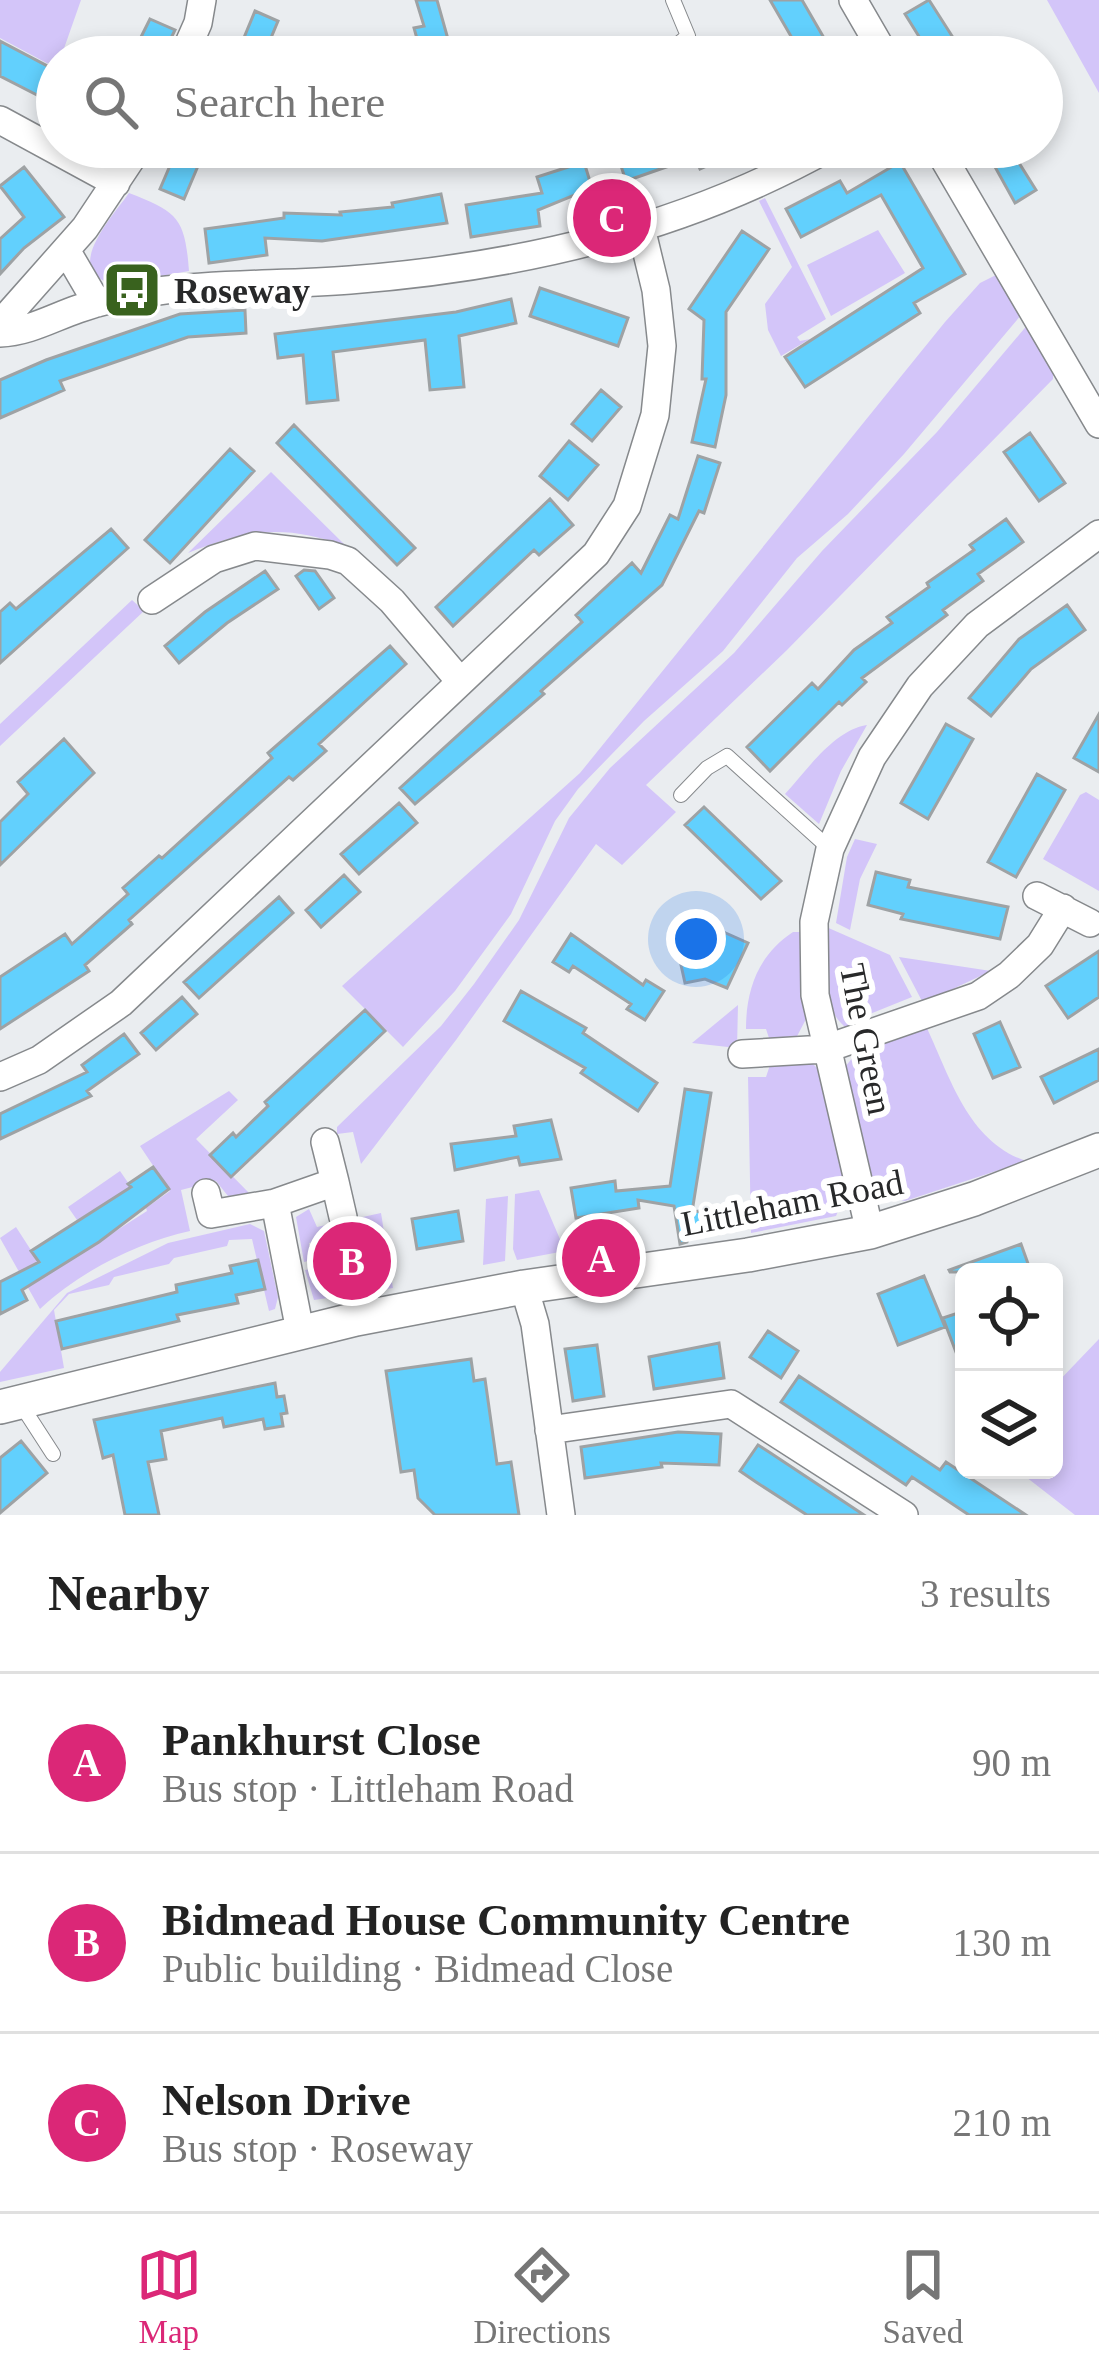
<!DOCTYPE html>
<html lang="en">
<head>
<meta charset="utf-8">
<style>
	body { margin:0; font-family:Georgia,serif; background:#f2f2f2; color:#222 }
	.controls { position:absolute; right:36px; bottom:36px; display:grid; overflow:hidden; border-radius:18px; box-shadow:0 6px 18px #0003 }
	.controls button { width:108px; height:108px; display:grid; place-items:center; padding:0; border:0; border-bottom:3px solid #e0e0e0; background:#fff; color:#222; font:60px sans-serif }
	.you { position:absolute; left:696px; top:939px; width:42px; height:42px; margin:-30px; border:9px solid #fff; border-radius:50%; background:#1a73e8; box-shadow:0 0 0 18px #1a73e833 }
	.badge { display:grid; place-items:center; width:78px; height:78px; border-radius:50%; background:#db2777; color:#fff; font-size:39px; font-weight:700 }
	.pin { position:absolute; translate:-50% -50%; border:6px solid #fff; box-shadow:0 3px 12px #0006 }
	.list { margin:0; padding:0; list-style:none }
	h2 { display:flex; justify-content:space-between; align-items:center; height:156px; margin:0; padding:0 48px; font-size:51px }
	h2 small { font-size:39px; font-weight:400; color:#767676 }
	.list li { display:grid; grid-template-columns:78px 1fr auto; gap:36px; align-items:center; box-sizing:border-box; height:180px; padding:0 48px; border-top:3px solid #e0e0e0 }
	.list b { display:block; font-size:45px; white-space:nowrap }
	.list p { margin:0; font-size:39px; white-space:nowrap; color:#767676 }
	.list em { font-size:39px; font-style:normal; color:#767676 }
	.icon { flex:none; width:66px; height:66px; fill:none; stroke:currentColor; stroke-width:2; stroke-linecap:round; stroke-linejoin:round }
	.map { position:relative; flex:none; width:1099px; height:1515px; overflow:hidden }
	.search { position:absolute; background:#fff; box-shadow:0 6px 18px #0003; left:36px; right:36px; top:36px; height:132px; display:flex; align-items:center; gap:30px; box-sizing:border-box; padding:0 42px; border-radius:66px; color:#767676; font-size:45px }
	.sheet { height:696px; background:#fff }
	nav { display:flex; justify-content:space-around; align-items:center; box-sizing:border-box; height:168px; border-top:3px solid #e0e0e0; background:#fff; font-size:33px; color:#767676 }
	nav a { display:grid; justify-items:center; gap:6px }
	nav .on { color:#db2777 }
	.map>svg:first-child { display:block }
	.green { fill:#d3c5f9 }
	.building { fill:#62d0fd; stroke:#9ea2a4; stroke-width:3 }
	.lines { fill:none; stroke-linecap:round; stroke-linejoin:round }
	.service-casing { stroke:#86898c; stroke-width:16 }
	.minor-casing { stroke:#86898c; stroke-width:30 }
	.tertiary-casing { stroke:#86898c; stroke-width:36 }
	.service { stroke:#fff; stroke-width:14 }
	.minor { stroke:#fff; stroke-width:27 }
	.tertiary { stroke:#fff; stroke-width:33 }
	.labels { text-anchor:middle; stroke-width:12; stroke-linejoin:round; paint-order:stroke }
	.poi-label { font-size:36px; font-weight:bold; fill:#28292a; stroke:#fff; text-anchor:start }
	.street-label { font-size:36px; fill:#28292a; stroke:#fff }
</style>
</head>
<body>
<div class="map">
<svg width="1099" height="1515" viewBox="0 0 1099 1515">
	<rect width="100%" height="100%" fill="#eaedf0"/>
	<path class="green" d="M 0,0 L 81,0 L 61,57 L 57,57 L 56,68 L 0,38 Z
		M 1047,0 L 1099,0 L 1099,93 Z
		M 129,193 C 178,212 185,218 189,271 L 116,284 C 58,275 113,216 129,193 Z
		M 765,198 L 826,319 L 797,337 L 800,341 L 810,339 L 781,356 L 768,330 L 765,304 L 792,267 L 759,201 Z
		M 878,230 L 905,273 L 831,316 L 807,265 Z
		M 998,274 L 1022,314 L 904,454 L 848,514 L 797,558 L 723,651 L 644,721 L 578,789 L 555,821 L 511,914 L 455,991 L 403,1047 L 342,986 L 580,773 L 945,322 L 980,283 Z
		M 1029,323 L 1053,365 L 1053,379 L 787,650 L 646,785 L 676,812 L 622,865 L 596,844 L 456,1040 L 361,1164 L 353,1132 L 337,1134 L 337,1127 L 441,1026 L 474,984 L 519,920 L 569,818 L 610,768 L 734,653 L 822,551 L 937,432 Z
		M 271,472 L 346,546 C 285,524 247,529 188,553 Z
		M 132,600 L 144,611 L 0,746 L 0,724 Z
		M 867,725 L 841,771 L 819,824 L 785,794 C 807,770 834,730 867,725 Z
		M 1086,792 L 1099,800 L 1099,891 L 1043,859 L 1080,795 Z
		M 855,839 L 877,844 L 860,879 L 850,930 L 836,923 L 847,857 Z
		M 824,926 L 890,955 L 912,997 L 855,1020 L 848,1029 C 818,1009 826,959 824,926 Z
		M 793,932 L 803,932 L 806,1019 L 794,1042 L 771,1044 L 766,1029 L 746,1029 C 746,990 758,955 793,932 Z
		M 899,957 L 991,971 L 923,1003 Z
		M 738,1005 L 737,1048 L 692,1043 Z
		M 925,1024 C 950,1076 967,1141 1026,1161 L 905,1201 L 885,1196 L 875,1183 L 870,1184 L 845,1067 L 858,1051 Z
		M 810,1061 L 821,1072 L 850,1196 L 844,1197 L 836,1216 L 751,1233 L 748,1077 L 766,1077 L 770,1065 Z
		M 229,1091 L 238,1100 L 196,1139 L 250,1194 L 228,1196 L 216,1181 L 181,1190 L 190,1231 C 138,1242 79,1272 40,1309 L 0,1238 L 16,1227 L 47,1275 L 147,1211 L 146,1208 L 170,1191 L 140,1146 Z
		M 120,1171 L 131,1187 L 77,1220 L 68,1207 Z
		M 539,1190 L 565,1251 L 517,1260 L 513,1249 L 515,1194 Z
		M 508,1196 L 505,1261 L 483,1265 L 486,1199 Z
		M 309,1209 L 317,1227 L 381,1213 L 393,1288 L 374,1291 L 371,1273 L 387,1269 L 377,1228 L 309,1243 L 312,1260 L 304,1262 L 296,1217 Z
		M 250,1224 L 264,1231 L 278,1297 L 275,1309 L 269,1311 L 252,1239 L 229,1240 L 227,1246 L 174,1258 L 169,1264 L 114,1277 L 109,1285 L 69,1294 L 54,1310 L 64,1368 L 0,1382 L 0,1372 L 67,1293 L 168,1243 Z
		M 315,1268 L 318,1282 L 359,1275 L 362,1293 L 314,1300 L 305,1270 Z
		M 1099,1339 L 1099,1515 L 1075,1515 L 1017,1470 L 1054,1470 L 1054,1386 Z"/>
	<path class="building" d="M 416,0 L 437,0 L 453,57 L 422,57 L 414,28 L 424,26 Z
		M 770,0 L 802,0 L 835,57 L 803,57 Z
		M 929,0 L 952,36 L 928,51 L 905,14 Z
		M 255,11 L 278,21 L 263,57 L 236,57 Z
		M 150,19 L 175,30 L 162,57 L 131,57 Z
		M 0,41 L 53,69 L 39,96 L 0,76 Z
		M 178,147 L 206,147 L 184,199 L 160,189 Z
		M 628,147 L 749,147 L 700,169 L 695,157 L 626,181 L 616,151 Z
		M 984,147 L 1009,147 L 1036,190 L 1015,203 Z
		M 584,162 L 592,188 L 538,210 L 540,226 L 471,237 L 466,205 L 542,193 L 537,177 Z
		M 900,162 L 965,274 L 914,303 L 920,313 L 805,387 L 785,357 L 923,268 L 881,195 L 801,237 L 786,209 L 840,181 L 847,193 Z
		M 24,167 L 64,217 L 24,248 L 0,274 L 0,239 L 24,217 L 0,186 Z
		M 441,194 L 447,223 L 322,241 L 265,238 L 267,255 L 209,263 L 205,229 L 284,218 L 284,213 L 341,215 L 340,212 L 393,207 L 392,203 Z
		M 742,231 L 769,249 L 726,312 L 726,395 L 715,447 L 692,442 L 706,379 L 702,379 L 704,320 L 689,309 Z
		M 540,288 L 628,318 L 618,346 L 530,316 Z
		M 511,299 L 516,323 L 459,336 L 464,387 L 430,390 L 425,340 L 333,352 L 338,400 L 307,403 L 303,355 L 278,358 L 275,334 L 456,312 Z
		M 245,310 L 246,333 L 188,337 L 60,381 L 64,390 L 0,418 L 0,380 L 46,360 L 180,314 Z
		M 601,390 L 621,407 L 592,441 L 572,424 Z
		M 294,425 L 415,548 L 397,565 L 277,443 Z
		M 1030,433 L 1065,483 L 1039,501 L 1004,452 Z
		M 569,441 L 598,465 L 568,500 L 540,476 Z
		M 230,449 L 254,471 L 170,563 L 145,540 Z
		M 698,456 L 720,463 L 704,513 L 699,511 L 662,585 L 541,691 L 544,694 L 415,804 L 400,788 L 582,622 L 576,615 L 632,563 L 641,573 L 670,515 L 678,519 Z
		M 550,499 L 573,525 L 539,555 L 534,550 L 453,626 L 436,607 Z
		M 1006,519 L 1023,542 L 978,574 L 983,581 L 943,610 L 947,615 L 862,678 L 866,682 L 842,705 L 839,702 L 770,771 L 747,747 L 812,683 L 818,689 L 854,650 L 892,623 L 887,617 L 929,587 L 927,583 L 974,550 L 970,545 Z
		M 111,529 L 128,548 L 0,663 L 0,612 L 10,603 L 16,609 Z
		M 304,570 L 315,571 L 334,598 L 319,609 L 296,576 Z
		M 265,571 L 278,589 L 227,623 L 179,663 L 165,646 L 205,612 Z
		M 1067,605 L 1085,630 L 1031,669 L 991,716 L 969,698 L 1019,639 Z
		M 390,646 L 406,664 L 319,744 L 326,751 L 293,780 L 289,777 L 129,920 L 132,924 L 85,965 L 89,971 L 0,1029 L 0,977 L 65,934 L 72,944 L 128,894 L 123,888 L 159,856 L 162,858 L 272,758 L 268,753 Z
		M 1099,714 L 1099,772 L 1074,758 Z
		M 946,724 L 973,739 L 928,819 L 901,803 Z
		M 64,739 L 94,773 L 0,865 L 0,822 L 28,794 L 18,782 Z
		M 1037,774 L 1065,790 L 1016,877 L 988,862 Z
		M 399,803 L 417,823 L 359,874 L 341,854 Z
		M 704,807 L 781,881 L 761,899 L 685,825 Z
		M 876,872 L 910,880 L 908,887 L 1008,907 L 1000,939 L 901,919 L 903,914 L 868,905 Z
		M 344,875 L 360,892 L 321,927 L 306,910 Z
		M 279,897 L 293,913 L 199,998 L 184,982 Z
		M 719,930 L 748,943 L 727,988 L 705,979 L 685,983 L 681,965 L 705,960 Z
		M 571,934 L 643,985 L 646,980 L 664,991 L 645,1020 L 627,1009 L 631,1004 L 573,966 L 569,972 L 553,962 Z
		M 1099,951 L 1099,997 L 1068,1018 L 1046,986 Z
		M 521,991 L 586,1028 L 583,1033 L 657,1083 L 638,1111 L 581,1073 L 585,1068 L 504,1021 Z
		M 182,997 L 197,1014 L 156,1050 L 141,1033 Z
		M 365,1010 L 385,1031 L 231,1177 L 210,1155 L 233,1133 L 236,1137 L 268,1106 L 265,1102 Z
		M 1000,1022 L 1020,1067 L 993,1078 L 974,1034 Z
		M 124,1034 L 139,1054 L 87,1091 L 91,1096 L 0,1139 L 0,1114 L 87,1072 L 82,1065 Z
		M 1099,1049 L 1099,1080 L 1054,1103 L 1041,1077 Z
		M 685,1089 L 711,1093 L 692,1212 L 700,1211 L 703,1233 L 689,1235 L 687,1242 L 680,1244 L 674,1206 L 638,1200 L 639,1208 L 576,1218 L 571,1188 L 615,1181 L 616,1191 L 670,1186 Z
		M 551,1120 L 561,1159 L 520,1165 L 518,1157 L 455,1170 L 451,1144 L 516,1136 L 514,1126 Z
		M 153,1167 L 169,1189 L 99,1242 L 22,1290 L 27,1300 L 0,1314 L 0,1282 L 39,1262 L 31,1251 L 131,1187 L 128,1184 Z
		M 458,1211 L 463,1241 L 417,1249 L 412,1219 Z
		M 377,1232 L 384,1265 L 319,1279 L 311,1247 Z
		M 1021,1244 L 1031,1272 L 950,1272 L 949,1270 Z
		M 258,1260 L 265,1289 L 236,1295 L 238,1303 L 177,1315 L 179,1321 L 62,1349 L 56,1321 L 177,1292 L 176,1285 L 232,1273 L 230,1266 Z
		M 924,1276 L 945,1327 L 898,1345 L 878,1294 Z
		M 964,1311 L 964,1368 L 962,1368 L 943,1318 Z
		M 768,1331 L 798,1351 L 781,1378 L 750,1357 Z
		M 719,1343 L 724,1378 L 654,1389 L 649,1357 Z
		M 597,1345 L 604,1396 L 573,1401 L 565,1349 Z
		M 471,1359 L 474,1381 L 485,1379 L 497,1464 L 511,1462 L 519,1515 L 435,1515 L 418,1498 L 414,1470 L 401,1472 L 386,1371 Z
		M 799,1376 L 940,1470 L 946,1462 L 1026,1515 L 969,1515 L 912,1477 L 906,1485 L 781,1402 Z
		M 275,1383 L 277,1397 L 284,1396 L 287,1413 L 281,1414 L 283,1426 L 265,1429 L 263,1419 L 224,1427 L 222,1418 L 161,1431 L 166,1459 L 148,1462 L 159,1515 L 125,1515 L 113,1455 L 103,1458 L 94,1420 Z
		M 678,1432 L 721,1434 L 719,1465 L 661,1463 L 662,1467 L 585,1478 L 581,1447 Z
		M 21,1441 L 47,1473 L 0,1513 L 0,1458 Z
		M 758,1445 L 769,1452 L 864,1515 L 807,1515 L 756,1482 L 740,1471 Z"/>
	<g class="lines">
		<g class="service-casing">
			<path id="service" d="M 662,57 L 688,36 L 673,0
				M 681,795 L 707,768 L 727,756 L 829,848
				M 20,1403 L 53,1454"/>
		</g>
		<g class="minor-casing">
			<path id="minor" d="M 853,0 L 886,57
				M 183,57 L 198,23 L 202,0
				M 0,120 L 116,183
				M 937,147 L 1099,424
				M 66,250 L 97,303
				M 0,324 L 85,228 L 139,147
				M 0,333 C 28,332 52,318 78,309 C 103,300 132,294 158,291 C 222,283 286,285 350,280 C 519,267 681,230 830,147
				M 152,600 L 214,559 L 255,546 L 330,555 L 348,561 L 392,601 L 459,680
				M 1037,896 L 1090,923
				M 742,1054 L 825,1049 L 978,996 L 1009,975 L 1040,945 L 1063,908
				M 0,1077 L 39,1060 L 121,1003 L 596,554 L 627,506 L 655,415 L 662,346 L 656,290 L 641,228
				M 335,1182 L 343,1217
				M 206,1193 L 211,1214 L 275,1203
				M 870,1232 L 815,995 L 814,922 L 830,849 L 872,757 L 920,686 L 977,625 L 1099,534
				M 524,1287 L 535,1324 L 561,1515
				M 300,1331 L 275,1203 L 335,1182 L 325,1142
				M 549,1430 L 731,1404 L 904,1515"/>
		</g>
		<g class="tertiary-casing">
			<path id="tertiary" d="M 0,1407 L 356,1319 L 524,1287 L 748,1255 L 870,1232 L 974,1199 L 1099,1150"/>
		</g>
		<use href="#service" class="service"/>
		<use href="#minor" class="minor"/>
		<use href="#tertiary" class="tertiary"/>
	</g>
	<defs>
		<g id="bus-square" transform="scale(3)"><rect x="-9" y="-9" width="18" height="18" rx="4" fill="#39621e" stroke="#fff"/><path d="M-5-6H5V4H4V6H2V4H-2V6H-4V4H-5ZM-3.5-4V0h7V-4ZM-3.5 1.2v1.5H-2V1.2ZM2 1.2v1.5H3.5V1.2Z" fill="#fff"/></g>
	</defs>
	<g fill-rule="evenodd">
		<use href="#bus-square" x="132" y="290"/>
	</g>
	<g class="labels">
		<g class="poi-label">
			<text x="174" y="303">Roseway</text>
		</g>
		<g class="street-label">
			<text transform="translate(867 1039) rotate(79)" y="13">The Green</text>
			<text transform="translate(792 1202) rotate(-11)" y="13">Littleham Road</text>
		</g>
	</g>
</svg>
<div class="controls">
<button><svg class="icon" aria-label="locate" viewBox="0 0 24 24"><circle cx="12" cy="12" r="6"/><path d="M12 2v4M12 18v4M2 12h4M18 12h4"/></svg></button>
<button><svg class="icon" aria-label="layers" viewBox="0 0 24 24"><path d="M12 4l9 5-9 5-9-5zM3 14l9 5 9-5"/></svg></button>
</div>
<div class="you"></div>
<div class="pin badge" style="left:601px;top:1258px">A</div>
<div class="pin badge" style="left:352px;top:1261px">B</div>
<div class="pin badge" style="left:612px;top:218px">C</div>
<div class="search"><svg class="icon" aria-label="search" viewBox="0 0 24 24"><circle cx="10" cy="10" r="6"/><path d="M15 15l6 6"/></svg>Search here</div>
</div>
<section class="sheet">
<h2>Nearby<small>3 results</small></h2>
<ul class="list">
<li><span class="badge">A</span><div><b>Pankhurst Close</b><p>Bus stop · Littleham Road</p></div><em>90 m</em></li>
<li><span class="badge">B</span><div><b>Bidmead House Community Centre</b><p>Public building · Bidmead Close</p></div><em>130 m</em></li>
<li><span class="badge">C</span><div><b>Nelson Drive</b><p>Bus stop · Roseway</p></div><em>210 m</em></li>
</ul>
</section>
<nav>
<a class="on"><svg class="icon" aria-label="map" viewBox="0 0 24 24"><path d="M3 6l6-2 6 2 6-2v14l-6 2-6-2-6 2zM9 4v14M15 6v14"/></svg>Map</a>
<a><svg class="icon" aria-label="directions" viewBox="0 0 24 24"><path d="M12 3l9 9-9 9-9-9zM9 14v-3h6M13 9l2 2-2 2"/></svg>Directions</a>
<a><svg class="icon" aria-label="saved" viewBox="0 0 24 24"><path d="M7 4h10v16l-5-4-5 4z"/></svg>Saved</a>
</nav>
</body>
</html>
